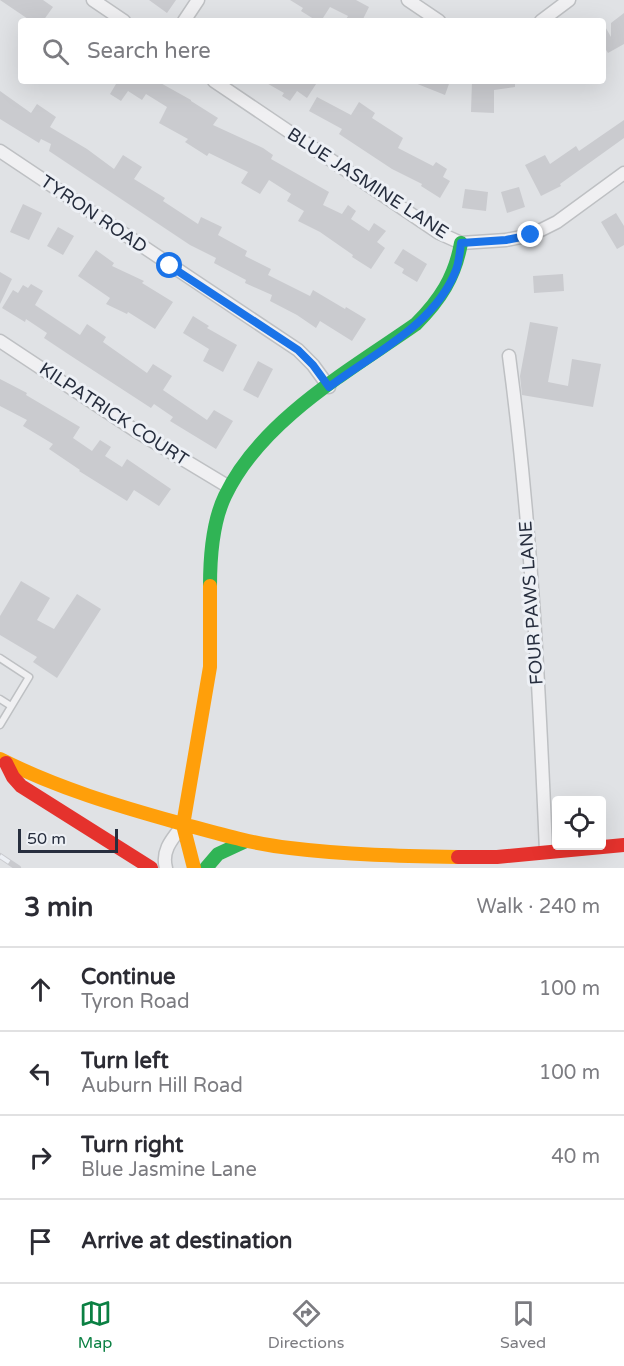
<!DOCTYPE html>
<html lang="en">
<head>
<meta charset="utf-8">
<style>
	body { margin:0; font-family:"Varela Round",sans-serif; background:#f7f7f7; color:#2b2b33 }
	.controls { position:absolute; right:18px; bottom:18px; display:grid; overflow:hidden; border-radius:6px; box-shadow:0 6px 24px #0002 }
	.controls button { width:54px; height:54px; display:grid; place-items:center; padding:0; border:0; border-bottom:2px solid #e1e1e2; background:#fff; color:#2b2b33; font:30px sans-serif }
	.scale { position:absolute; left:18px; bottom:15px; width:100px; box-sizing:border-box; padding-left:6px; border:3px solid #272e3e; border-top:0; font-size:16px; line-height:21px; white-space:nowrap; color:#272e3e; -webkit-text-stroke:4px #edf0f5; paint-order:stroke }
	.stop { position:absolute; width:18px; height:18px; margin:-14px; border:4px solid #1a73e8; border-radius:50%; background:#fff }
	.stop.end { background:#1a73e8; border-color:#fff; box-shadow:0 2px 6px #0008 }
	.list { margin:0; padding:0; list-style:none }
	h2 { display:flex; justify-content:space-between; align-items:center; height:78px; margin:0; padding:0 24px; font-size:26px }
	h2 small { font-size:20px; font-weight:400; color:#7c7c81 }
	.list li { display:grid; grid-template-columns:39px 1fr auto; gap:18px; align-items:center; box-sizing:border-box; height:84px; padding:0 24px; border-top:2px solid #e1e1e2 }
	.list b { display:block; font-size:22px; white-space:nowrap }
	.list p { margin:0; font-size:20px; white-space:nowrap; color:#7c7c81 }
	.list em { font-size:20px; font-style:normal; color:#7c7c81 }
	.icon { flex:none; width:33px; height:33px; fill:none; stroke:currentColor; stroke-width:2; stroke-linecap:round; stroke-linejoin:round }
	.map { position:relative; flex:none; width:624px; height:868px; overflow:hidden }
	.search { position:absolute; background:#fff; box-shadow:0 6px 24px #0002; left:18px; right:18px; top:18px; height:66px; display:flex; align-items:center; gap:15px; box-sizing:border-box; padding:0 21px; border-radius:6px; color:#7c7c81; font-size:22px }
	.sheet { height:414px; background:#fff }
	nav { display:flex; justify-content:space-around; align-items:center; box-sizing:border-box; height:84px; border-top:2px solid #e1e1e2; background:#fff; font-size:16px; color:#7c7c81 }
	nav a { display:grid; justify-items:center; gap:3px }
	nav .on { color:#0b8043 }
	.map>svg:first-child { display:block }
	.building { fill:#cacbcf }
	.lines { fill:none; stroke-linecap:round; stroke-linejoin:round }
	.lane-casing { stroke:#bec0c3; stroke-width:9 }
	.street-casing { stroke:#bec0c3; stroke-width:15 }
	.lane { stroke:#f0f0f2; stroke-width:6 }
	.street { stroke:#f0f0f2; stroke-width:12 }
	.fast { stroke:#30b455; stroke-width:14 }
	.slow { stroke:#ff9f0a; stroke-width:14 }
	.jam { stroke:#e5322d; stroke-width:14 }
	.rail-casing { stroke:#c9cace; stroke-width:6 }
	.rail { stroke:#edf0f5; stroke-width:4; stroke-dasharray:11; stroke-linecap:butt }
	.route { stroke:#1a73e8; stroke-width:8 }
	.labels { text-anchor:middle; stroke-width:6; stroke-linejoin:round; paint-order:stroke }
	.street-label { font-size:18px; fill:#272e3e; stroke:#edf0f5 }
</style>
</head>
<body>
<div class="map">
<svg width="624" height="868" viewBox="0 0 624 868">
	<rect width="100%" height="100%" fill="#e0e2e5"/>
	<path class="building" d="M 0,0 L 43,0 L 53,7 L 43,21 L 31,21 Z
		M 149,0 L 176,0 L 167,13 Z
		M 290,0 L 356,0 L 369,7 L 362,21 L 345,21 L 348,16 L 330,7 L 321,21 L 317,21 L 301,11 L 303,8 Z
		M 624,13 L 624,44 L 608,53 L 603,45 L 603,23 L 611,37 L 611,23 Z
		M 111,81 L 157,81 L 191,100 L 191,101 L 218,118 L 213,125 L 263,148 L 273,155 L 271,159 L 329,192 L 323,205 L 342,214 L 348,205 L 356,211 L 351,219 L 369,231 L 374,223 L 386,231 L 377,242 L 385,248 L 371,269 L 352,257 L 353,255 L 320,232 L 298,221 L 304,211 L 287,201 L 291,194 L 269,180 L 260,194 L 241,183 L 248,172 L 209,153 L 207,156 L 185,142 L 188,139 L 159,123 L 167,107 L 146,94 L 142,100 L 128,91 L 121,101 L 110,94 L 116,84 Z
		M 263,81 L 318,81 L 307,98 L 297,91 L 290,101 L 282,96 L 284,93 Z
		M 410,81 L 450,81 L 445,95 Z
		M 472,81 L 515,81 L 515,87 L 494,90 L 494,113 L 471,112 Z
		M 0,91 L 31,113 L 37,104 L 56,117 L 50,127 L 87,149 L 114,169 L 123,155 L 142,167 L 134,179 L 165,198 L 163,201 L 198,224 L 201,217 L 222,227 L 218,235 L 247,251 L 245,256 L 271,269 L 268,275 L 310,296 L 313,290 L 345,309 L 346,307 L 366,319 L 352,341 L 320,321 L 316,328 L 297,315 L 270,301 L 272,295 L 245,283 L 246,280 L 214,263 L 216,258 L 190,245 L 49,151 L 51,144 L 41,139 L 39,143 L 0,119 Z
		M 317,97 L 351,115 L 359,102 L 375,113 L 372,118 L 403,138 L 398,148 L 433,166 L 436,162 L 447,169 L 443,177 L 450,181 L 440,198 L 421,186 L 422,184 L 392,169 L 339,134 L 342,129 L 309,111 Z
		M 624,120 L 624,138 L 560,184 L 561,186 L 541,196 L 525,165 L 545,155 L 550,164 L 576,146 L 579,151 Z
		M 519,187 L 525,207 L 507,213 L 501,192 Z
		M 465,189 L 488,192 L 486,211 L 462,208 Z
		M 23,204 L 42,213 L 29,240 L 10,232 Z
		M 616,213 L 624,226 L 624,245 L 617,249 L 601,222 Z
		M 58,227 L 74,236 L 63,255 L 47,246 Z
		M 403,249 L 427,264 L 417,282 L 402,273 L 404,269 L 394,263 Z
		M 96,250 L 114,263 L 112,266 L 144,281 L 142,283 L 173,302 L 155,329 L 128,312 L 127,314 L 106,304 L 110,298 L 78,276 Z
		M 0,272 L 12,279 L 0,304 Z
		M 563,274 L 564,291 L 534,293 L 533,276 Z
		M 31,284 L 43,291 L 35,305 L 80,335 L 87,324 L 106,337 L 103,342 L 147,373 L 153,364 L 172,376 L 163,390 L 207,420 L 214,410 L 233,421 L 216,449 L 170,421 L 173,417 L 154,404 L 151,408 L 68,354 L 44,338 L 47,333 L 26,319 L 25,322 L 2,308 L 13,290 L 18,293 L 23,285 L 28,288 Z
		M 193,316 L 209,326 L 207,328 L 237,345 L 223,372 L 203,361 L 209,349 L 183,333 Z
		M 530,322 L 558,327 L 548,382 L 568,386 L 572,359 L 601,364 L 593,407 L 522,395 L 520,376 Z
		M 258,361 L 273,369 L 258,398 L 243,390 Z
		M 0,379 L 27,393 L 26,395 L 80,427 L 73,438 L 92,451 L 100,440 L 111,447 L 105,456 L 122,467 L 127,459 L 171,489 L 159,506 L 134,490 L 127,501 L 79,471 L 80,470 L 49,449 L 53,444 L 23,426 L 27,420 L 0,406 Z
		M 21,581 L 50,598 L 37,620 L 54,629 L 77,594 L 101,609 L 57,678 L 33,662 L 37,657 L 0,635 L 0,616 Z"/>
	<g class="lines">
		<g class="lane-casing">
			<path id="lane" d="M 0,658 L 29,677 L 0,725
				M 0,699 L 11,706"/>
		</g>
		<g class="street-casing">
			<path id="street" d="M 93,0 L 124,21
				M 408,0 L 439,21
				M 184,21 L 198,0
				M 541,21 L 569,0
				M 214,81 L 439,233 L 461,243 L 506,240 L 531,235 L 557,222 L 624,173
				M 0,151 L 298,350 L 313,365 L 329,387
				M 0,341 L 136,431 L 229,487
				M 509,356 C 531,520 539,686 546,851
				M 166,868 C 161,850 173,838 183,825"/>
		</g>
		<use href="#lane" class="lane"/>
		<use href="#street" class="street"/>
		<path class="fast" d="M 210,586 C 210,557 212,523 225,496 C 261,420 349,371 416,324 C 440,300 455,277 461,243
			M 206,868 L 218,854 L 246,841"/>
		<path class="slow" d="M 0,759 C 57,788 118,806 179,823 C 216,833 252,844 290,848 C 346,855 402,856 458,857
			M 194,868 L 183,825 L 210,667 L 210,586"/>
		<path class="jam" d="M 6,763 L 13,777 L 21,786 L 151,868
			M 458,857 L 497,857 L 624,845"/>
		<g class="rail-casing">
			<path id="rail" d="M 0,856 L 18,868"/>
		</g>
		<use href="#rail" class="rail"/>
	</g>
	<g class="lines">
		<path class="route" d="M 170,266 L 298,350 L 313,365 L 329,387 C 374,353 435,325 456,270 C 459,262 460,252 461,243 L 506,240 L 531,235"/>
	</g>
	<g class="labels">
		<g class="street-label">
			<text transform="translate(368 183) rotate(33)" y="6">BLUE JASMINE LANE</text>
			<text transform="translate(94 214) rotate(34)" y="6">TYRON ROAD</text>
			<text transform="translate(114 414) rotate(33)" y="6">KILPATRICK COURT</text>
			<text transform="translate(531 603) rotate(-94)" y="6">FOUR PAWS LANE</text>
		</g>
	</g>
</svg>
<div class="controls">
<button><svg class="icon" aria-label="locate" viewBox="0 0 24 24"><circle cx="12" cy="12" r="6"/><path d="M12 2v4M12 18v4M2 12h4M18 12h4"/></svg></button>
</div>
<div class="scale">50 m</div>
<div class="stop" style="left:170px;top:266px"></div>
<div class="stop end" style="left:531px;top:235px"></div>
<div class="search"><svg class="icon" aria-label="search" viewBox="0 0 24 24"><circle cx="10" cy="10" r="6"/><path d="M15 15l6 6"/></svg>Search here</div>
</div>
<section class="sheet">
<h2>3 min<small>Walk · 240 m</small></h2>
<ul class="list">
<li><svg class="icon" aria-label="ahead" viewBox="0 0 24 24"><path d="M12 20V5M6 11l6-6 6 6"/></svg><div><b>Continue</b><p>Tyron Road</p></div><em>100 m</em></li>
<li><svg class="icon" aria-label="left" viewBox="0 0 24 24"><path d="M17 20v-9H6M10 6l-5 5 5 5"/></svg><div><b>Turn left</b><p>Auburn Hill Road</p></div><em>100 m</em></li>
<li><svg class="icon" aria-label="right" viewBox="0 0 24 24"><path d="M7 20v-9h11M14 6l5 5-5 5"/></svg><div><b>Turn right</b><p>Blue Jasmine Lane</p></div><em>40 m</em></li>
<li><svg class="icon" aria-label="arrive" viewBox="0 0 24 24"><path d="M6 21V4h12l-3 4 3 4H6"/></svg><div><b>Arrive at destination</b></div></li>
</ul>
</section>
<nav>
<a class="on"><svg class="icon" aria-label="map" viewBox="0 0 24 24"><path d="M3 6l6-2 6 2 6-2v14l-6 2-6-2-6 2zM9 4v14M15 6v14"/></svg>Map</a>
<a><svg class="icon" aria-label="directions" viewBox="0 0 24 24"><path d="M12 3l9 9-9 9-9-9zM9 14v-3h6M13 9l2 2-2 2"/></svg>Directions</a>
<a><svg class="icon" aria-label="saved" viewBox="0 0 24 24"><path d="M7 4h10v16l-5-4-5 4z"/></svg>Saved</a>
</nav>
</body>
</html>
